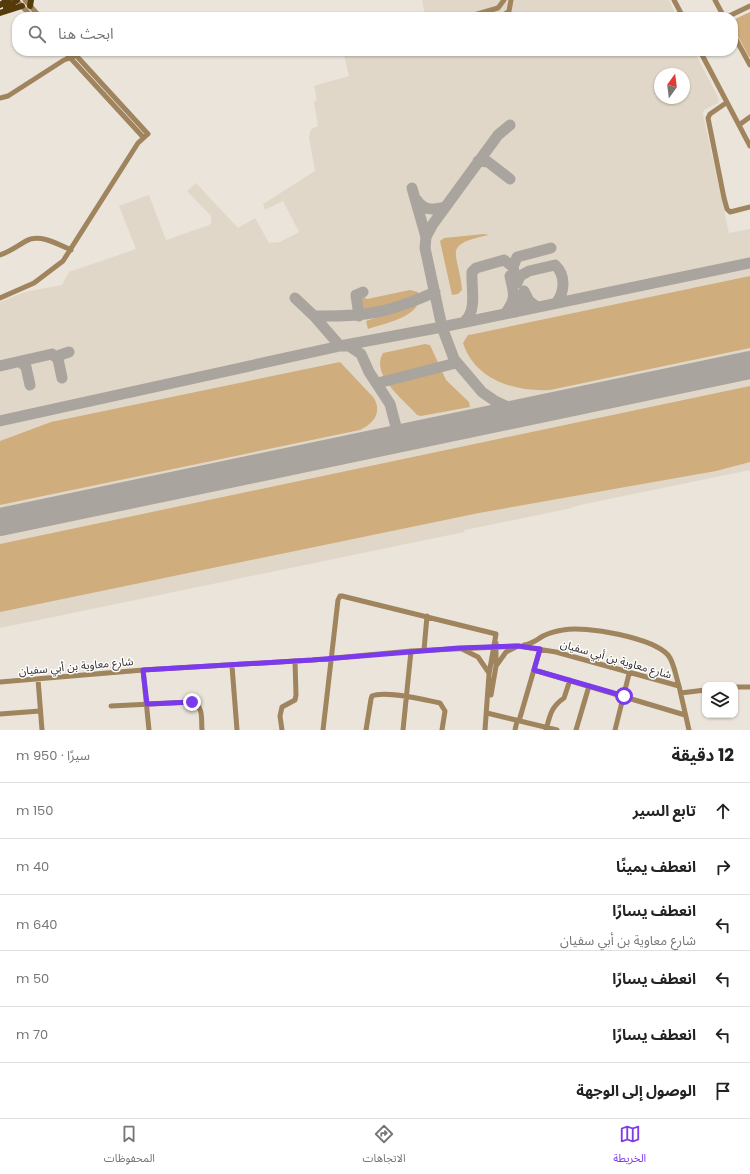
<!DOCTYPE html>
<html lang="ar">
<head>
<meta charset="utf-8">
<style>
	body { margin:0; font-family:Poppins,"Noto Sans Arabic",sans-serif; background:#f2f2f2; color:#222; direction:rtl }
	.controls { position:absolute; right:12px; bottom:12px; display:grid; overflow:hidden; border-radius:8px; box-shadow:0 1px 3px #0004 }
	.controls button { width:36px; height:36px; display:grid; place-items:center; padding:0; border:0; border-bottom:1px solid #e0e0e0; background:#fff; color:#222; font:20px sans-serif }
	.compass { position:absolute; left:654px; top:68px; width:36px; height:36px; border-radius:50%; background:#fff; box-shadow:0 1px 3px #0004; rotate:14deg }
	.stop { position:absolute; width:12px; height:12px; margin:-9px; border:3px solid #7c3aed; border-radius:50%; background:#fff }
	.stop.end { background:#7c3aed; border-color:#fff; box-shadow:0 1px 4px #0008 }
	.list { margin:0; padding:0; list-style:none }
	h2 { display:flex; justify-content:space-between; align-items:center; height:52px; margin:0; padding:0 16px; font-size:17px }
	h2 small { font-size:13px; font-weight:400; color:#767676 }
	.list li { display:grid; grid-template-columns:26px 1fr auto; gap:12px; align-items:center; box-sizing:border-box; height:56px; padding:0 16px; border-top:1px solid #e0e0e0 }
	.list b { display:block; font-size:15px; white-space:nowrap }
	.list p { margin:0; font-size:13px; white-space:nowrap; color:#767676 }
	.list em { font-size:13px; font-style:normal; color:#767676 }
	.icon { flex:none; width:22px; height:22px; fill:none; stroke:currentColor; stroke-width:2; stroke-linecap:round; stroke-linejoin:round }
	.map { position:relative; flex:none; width:750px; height:730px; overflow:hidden; direction:ltr }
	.search { position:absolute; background:#fff; box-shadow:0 1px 3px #0004; left:12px; right:12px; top:12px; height:44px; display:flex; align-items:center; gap:10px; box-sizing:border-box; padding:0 14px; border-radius:16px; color:#767676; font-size:15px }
	.sheet { height:388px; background:#fff }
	nav { display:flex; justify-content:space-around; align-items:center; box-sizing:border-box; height:56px; border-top:1px solid #e0e0e0; background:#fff; font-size:11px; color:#767676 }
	nav a { display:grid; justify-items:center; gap:2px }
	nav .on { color:#7c3aed }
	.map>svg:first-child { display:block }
	.built { fill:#e1d7c8; fill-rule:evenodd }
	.green { fill:#d0ad7c }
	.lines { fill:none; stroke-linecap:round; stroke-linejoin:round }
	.taxiway { stroke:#a9a49d; stroke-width:11 }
	.runway { stroke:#a9a49d; stroke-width:28 }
	.minor { stroke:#9f845d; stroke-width:5 }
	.major { stroke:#553a0a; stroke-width:6 }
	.route { stroke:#7c3aed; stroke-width:5 }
	.labels { text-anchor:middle; stroke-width:3; stroke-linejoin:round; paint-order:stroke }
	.street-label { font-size:11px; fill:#2e2c28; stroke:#fff }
</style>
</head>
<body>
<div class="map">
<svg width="750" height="730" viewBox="0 0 750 730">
	<rect width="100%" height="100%" fill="#eae4db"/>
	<path class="built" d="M 422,0 L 669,0 L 677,17 L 428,17 L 425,16 Z
		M 357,51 L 694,51 L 719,99 L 718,103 L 704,110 L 703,114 L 729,233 L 750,229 L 750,470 L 580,505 L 567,509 L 465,530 L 464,532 L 0,628 L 0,302 L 25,292 L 62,285 L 69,272 L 136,249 L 119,206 L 149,195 L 166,240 L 209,225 L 211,223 L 211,216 L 187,191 L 196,183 L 238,228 L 255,218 L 269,243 L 280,242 L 299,232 L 283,201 L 265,210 L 263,204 L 315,171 L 309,137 L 311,129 L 318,126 L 314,102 L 317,100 L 314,86 L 349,76 L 344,55 ZM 660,74 L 684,74 L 684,98 L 660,98 Z"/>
	<path class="green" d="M 750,12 L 750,57 L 749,57 L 733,27 L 733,20 Z
		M 484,234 L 489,235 C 440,245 459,252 462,290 L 458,294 L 452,295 L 440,241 L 444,238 Z
		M 750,276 L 750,348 L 550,390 C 515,392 475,380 463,343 L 468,335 L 474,334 Z
		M 410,290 L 418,292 L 418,299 C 409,309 377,316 364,316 L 360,298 L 364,297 L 367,299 Z
		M 418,304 C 410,319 383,324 368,329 L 366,321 Z
		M 425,344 L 430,345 L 446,380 L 469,402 L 470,407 L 421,416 L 417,415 C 403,399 370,375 383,353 Z
		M 340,362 L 374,398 C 382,413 374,423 360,430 L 0,505 L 0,441 L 51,422 Z
		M 750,386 L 750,462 L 716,471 L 479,513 L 0,612 L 0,544 Z"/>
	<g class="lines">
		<path class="taxiway" d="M 510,125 L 498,135 L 433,224 L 426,237 L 425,248 L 442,327 L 454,359 L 482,392 L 495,401 L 520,413
			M 478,161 L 488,162 L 510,179
			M 412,188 L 426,237
			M 416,199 C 424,211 432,210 445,207
			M 513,267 L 517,257 L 551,248
			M 295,298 L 314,316 L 340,346 L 349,346 L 361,354 L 369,372 L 390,404 L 399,438
			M 516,312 L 523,301 L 524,291 L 529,301 L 537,307
			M 505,314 C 517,297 514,295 510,276
			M 314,316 C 365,317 388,313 435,292
			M 359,316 L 356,295 L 363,292
			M 466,320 C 477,309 471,287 472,272 L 476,268 L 504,260 L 513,267 L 517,283 L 520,276 L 529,271 L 555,265 C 566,275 565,292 556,303
			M 58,359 L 60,355 L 69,352
			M 21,362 L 26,367 L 30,385
			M 0,366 L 52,354 L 58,359 L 62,378
			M 378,383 L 456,363
			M 0,421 L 340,346 L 442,327 L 750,263
			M 0,522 L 1,522"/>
		<path class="runway" d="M 0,522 L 750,365"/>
		<path class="minor" d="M 25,0 L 40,17
			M 674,0 L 683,17
			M 715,0 L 724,17
			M 19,3 L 32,17
			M 467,17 L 498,8 L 504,0
			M 501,17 L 509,11 L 511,0
			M 727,17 L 750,6
			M 733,34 L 750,65
			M 64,51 L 143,137
			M 700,51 L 750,146
			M 0,98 L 8,96 L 64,60 L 73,57
			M 726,103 L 710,114 L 708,118 L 724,198 L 727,209 L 730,212 L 750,207
			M 739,125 L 750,117
			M 0,255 C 9,252 17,246 26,241 C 39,233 58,244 71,250
			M 0,298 L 34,283 L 63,261 L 138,143 L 148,134 L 72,51
			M 524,645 C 532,644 536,640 543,636 C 549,633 556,631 563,630 C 585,625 653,638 668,655 C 674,662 676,677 679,686
			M 462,649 L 478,657 L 489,673
			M 424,650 L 427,616
			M 232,666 L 237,730
			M 496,666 L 506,652 L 516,647
			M 143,670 L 149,730
			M 534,670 L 685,715
			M 38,679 L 42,730
			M 0,682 L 143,670 L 313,660 L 411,651 L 518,646 L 556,652 L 679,686 L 689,730
			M 735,687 L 750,687
			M 681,693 L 705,690
			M 491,695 L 496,666 L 496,643
			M 111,706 L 192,702 C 204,706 201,719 202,730
			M 487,713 L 557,730
			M 0,714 L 40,711
			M 519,721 L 540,649
			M 282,730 L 280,716 L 282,707 L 295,700 L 296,695 L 295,661
			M 323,730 L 338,600 L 340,596 L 342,596 L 496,634 L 489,674 L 485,730
			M 366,730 L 371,699 L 372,696 C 385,690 425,700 440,703 L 445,711 L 442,730
			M 403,730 L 411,651
			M 515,730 L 517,721
			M 546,730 C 550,715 551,707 564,698 L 570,680
			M 576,730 L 589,686
			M 615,730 L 629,674"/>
		<path class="major" d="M 0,5 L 8,0
			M 30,6 L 31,0
			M 6,8 L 17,0
			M 0,13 L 22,6"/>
	</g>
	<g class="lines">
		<path class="route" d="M 192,702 L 147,704 L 143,670 L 312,660 L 459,648 L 518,646 L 540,649 L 534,670 L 624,696"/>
	</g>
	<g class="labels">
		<g class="street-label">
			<text transform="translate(616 659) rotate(16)" y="4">شارع معاوية بن أبي سفيان</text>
			<text transform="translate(76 666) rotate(-5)" y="4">شارع معاوية بن أبي سفيان</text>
		</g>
	</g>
</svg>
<div class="controls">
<button><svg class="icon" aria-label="layers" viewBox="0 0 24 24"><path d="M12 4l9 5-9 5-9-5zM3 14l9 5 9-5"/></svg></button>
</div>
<svg class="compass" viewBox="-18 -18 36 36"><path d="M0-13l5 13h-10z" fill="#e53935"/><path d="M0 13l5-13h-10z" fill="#767676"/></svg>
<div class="stop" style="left:624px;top:696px"></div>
<div class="stop end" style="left:192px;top:702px"></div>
<div class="search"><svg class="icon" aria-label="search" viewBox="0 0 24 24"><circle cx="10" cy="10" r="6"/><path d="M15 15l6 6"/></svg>ابحث هنا</div>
</div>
<section class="sheet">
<h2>12 دقيقة<small>سيرًا · 950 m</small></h2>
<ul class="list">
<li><svg class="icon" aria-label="ahead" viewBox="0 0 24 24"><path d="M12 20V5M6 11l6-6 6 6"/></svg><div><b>تابع السير</b></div><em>150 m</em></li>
<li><svg class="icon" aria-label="right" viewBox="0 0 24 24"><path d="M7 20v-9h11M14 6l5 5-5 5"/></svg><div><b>انعطف يمينًا</b></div><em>40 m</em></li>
<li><svg class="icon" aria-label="left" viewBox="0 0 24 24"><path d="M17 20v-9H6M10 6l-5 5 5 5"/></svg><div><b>انعطف يسارًا</b><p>شارع معاوية بن أبي سفيان</p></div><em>640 m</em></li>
<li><svg class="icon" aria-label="left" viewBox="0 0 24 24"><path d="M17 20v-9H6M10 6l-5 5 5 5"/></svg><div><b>انعطف يسارًا</b></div><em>50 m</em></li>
<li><svg class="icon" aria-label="left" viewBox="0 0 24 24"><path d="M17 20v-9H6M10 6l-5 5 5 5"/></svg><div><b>انعطف يسارًا</b></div><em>70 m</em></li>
<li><svg class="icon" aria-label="arrive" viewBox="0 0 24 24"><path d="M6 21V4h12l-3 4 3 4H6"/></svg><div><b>الوصول إلى الوجهة</b></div></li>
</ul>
</section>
<nav>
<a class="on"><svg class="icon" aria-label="map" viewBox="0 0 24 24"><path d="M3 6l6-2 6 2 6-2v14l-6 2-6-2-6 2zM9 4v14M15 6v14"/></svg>الخريطة</a>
<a><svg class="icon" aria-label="directions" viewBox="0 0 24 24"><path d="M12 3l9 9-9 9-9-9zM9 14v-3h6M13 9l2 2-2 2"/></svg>الاتجاهات</a>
<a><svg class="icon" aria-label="saved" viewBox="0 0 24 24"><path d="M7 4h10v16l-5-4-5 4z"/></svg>المحفوظات</a>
</nav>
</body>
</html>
